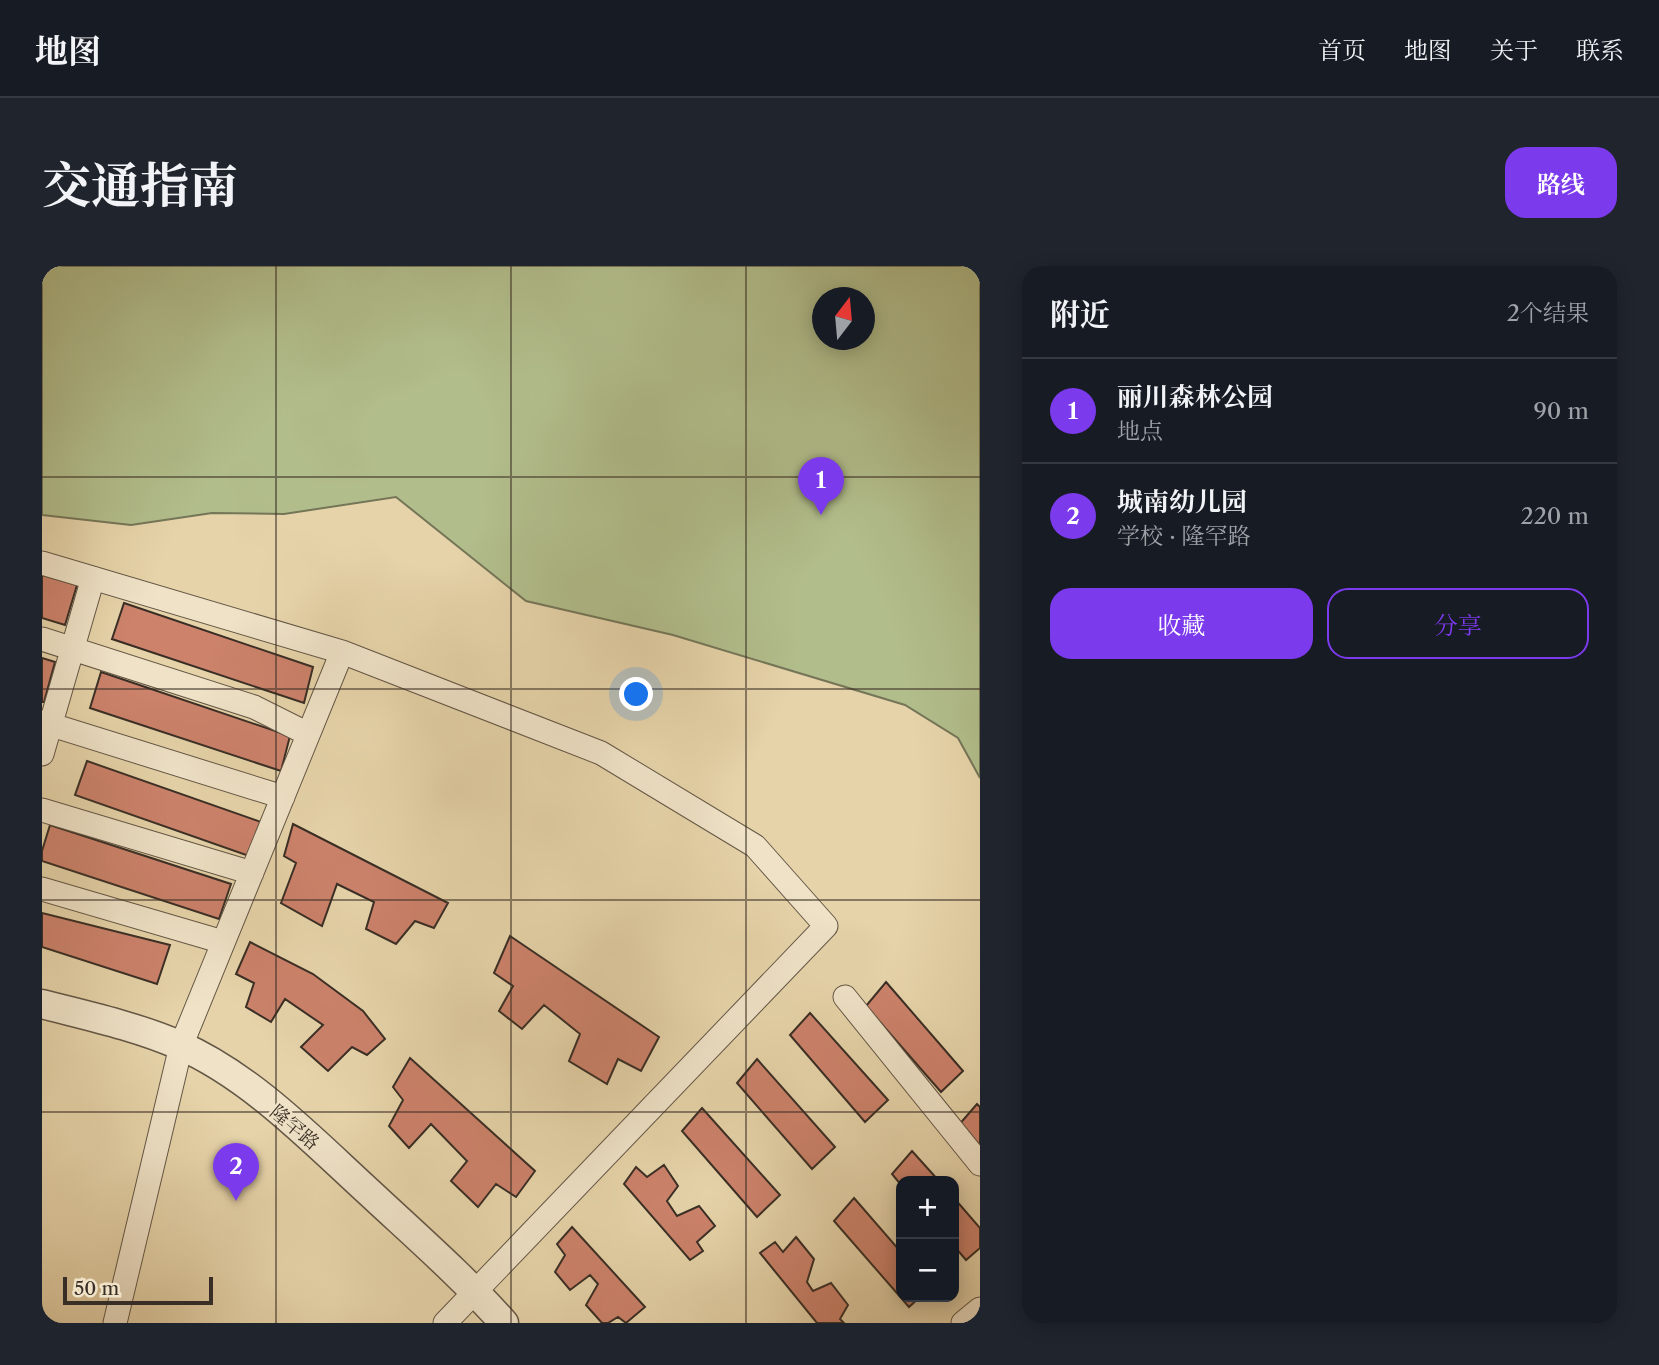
<!DOCTYPE html>
<html lang="zh">
<head>
<meta charset="utf-8">
<style>
	body { margin:0; font-family:"Libre Caslon Text","Noto Serif SC",serif; background:#20242c; color:#f1f3f6 }
	.controls { position:absolute; right:21px; bottom:21px; display:grid; overflow:hidden; border-radius:14px; box-shadow:0 4px 18px #0003 }
	.controls button { width:63px; height:63px; display:grid; place-items:center; padding:0; border:0; border-bottom:2px solid #363941; background:#171b24; color:#f1f3f6; font:35px sans-serif }
	.compass { position:absolute; left:770px; top:21px; width:63px; height:63px; border-radius:50%; background:#171b24; box-shadow:0 4px 18px #0003; rotate:16deg }
	.scale { position:absolute; left:21px; bottom:18px; width:150px; box-sizing:border-box; padding-left:7px; border:4px solid #392e25; border-top:0; font-size:19px; line-height:24px; white-space:nowrap; color:#392e25; -webkit-text-stroke:5px #efe2c7; paint-order:stroke }
	.you { position:absolute; left:595px; top:429px; width:24px; height:24px; margin:-18px; border:5px solid #fff; border-radius:50%; background:#1a73e8; box-shadow:0 0 0 10px #1a73e833 }
	.badge { display:grid; place-items:center; width:46px; height:46px; border-radius:50%; background:#7c3aed; color:#fff; font-size:23px; font-weight:700 }
	.pin { position:absolute; translate:-50% -58px; filter:drop-shadow(0 2px 4px #0008) }
	.pin::after { content:''; position:absolute; top:37px; width:24px; height:21px; background:inherit; clip-path:polygon(0 0,100% 0,50% 100%) }
	.list { margin:0; padding:0; list-style:none }
	h2 { display:flex; justify-content:space-between; align-items:center; height:91px; margin:0; padding:0 28px; font-size:30px }
	h2 small { font-size:23px; font-weight:400; color:#9ea1a6 }
	.list li { display:grid; grid-template-columns:46px 1fr auto; gap:21px; align-items:center; box-sizing:border-box; height:105px; padding:0 28px; border-top:2px solid #363941 }
	.list b { display:block; font-size:26px; white-space:nowrap }
	.list p { margin:0; font-size:23px; white-space:nowrap; color:#9ea1a6 }
	.list em { font-size:23px; font-style:normal; color:#9ea1a6 }
	.actions { display:flex; gap:14px; padding:21px 28px }
	.actions a { flex:1; padding:16px 0; border:2px solid #7c3aed; border-radius:21px; text-align:center; font-size:24px; color:#7c3aed }
	.actions .main { background:#7c3aed; color:#fff }
	.map { position:relative; flex:none; width:938px; height:1057px; overflow:hidden; border-radius:21px }
	header { display:flex; align-items:center; gap:42px; box-sizing:border-box; height:98px; padding:0 35px; background:#171b24; border-bottom:2px solid #363941 }
	header strong { font-size:33px }
	nav { display:flex; gap:38px; margin-inline-start:auto; font-size:24px }
	.intro { display:flex; align-items:center; justify-content:space-between; box-sizing:border-box; height:168px; padding:0 42px }
	h1 { margin:0; font-size:49px }
	.button { padding:18px 32px; border-radius:21px; background:#7c3aed; color:#fff; font-size:24px; font-weight:700 }
	main { display:flex; gap:42px; padding:0 42px }
	aside { flex:1; background:#171b24; border-radius:21px; box-shadow:0 4px 18px #0003 }
	.map>svg:first-child { display:block }
	.green { fill:#b1bd8b; stroke:#757658; stroke-width:2; fill-rule:evenodd }
	.building { fill:#cc826b; stroke:#392e25; stroke-width:2 }
	.lines { fill:none; stroke-linecap:round; stroke-linejoin:round }
	.minor-casing { stroke:#645746; stroke-width:25 }
	.tertiary-casing { stroke:#645746; stroke-width:31 }
	.minor { stroke:#efe2c7; stroke-width:23 }
	.tertiary { stroke:#efe2c7; stroke-width:28 }
	.grid { fill:none; stroke:#392e25; stroke-width:2; stroke-opacity:0.55 }
	.labels { text-anchor:middle; stroke-width:5; stroke-linejoin:round; paint-order:stroke }
	.street-label { font-size:19px; fill:#392e25; stroke:#efe2c7 }
</style>
</head>
<body>
<header>
<strong>地图</strong>
<nav><a>首页</a><a>地图</a><a>关于</a><a>联系</a></nav>
</header>
<div class="intro"><h1>交通指南</h1><a class="button">路线</a></div>
<main>
<div class="map">
<svg width="938" height="1057" viewBox="0 0 938 1057">
	<rect width="100%" height="100%" fill="#e6d3a9"/>
	<filter id="stains"><feTurbulence type="fractalNoise" baseFrequency=".00286" numOctaves="4"/><feColorMatrix values="0 0 0 0 .2 0 0 0 0 .09 0 0 0 0 .02 0 0 0 .5 -.17"/></filter>
	<radialGradient id="worn" r=".72"><stop offset=".6" stop-color="#630" stop-opacity="0"/><stop offset="1" stop-color="#630" stop-opacity=".3"/></radialGradient>
	<path class="green" d="M 0,0 L 938,0 L 938,512 L 916,472 L 863,439 L 631,369 L 484,335 L 354,231 L 242,248 L 170,247 L 89,259 L 0,249 ZM 780,32 L 822,32 L 822,74 L 780,74 Z"/>
	<path class="building" d="M 0,309 L 35,319 L 23,359 L 0,352 Z
		M 82,337 L 271,401 L 262,437 L 70,373 Z
		M 0,392 L 13,396 L 2,436 L 0,436 Z
		M 59,406 L 248,470 L 239,505 L 48,442 Z
		M 45,495 L 219,556 L 207,590 L 33,529 Z
		M 251,558 L 406,637 L 392,662 L 373,655 L 354,678 L 324,663 L 332,636 L 295,618 L 280,660 L 239,637 L 254,597 L 242,590 Z
		M 8,559 L 189,618 L 177,653 L 0,595 L 0,585 Z
		M 0,647 L 128,679 L 115,718 L 0,681 Z
		M 468,670 L 617,771 L 599,805 L 576,793 L 565,818 L 527,795 L 538,768 L 502,739 L 480,763 L 457,745 L 471,720 L 452,707 Z
		M 208,676 L 271,708 L 321,745 L 343,773 L 325,789 L 310,781 L 286,805 L 259,781 L 281,759 L 243,733 L 229,756 L 204,741 L 212,717 L 194,708 Z
		M 844,716 L 921,805 L 899,826 L 824,740 Z
		M 768,747 L 846,834 L 823,856 L 748,769 Z
		M 368,792 L 493,905 L 474,931 L 454,918 L 436,941 L 409,915 L 425,895 L 389,858 L 367,882 L 347,860 L 361,834 L 351,821 Z
		M 715,793 L 793,881 L 770,903 L 695,817 Z
		M 935,838 L 938,841 L 938,887 L 915,861 Z
		M 660,842 L 738,929 L 715,951 L 640,865 Z
		M 870,885 L 897,915 L 859,915 L 859,919 L 850,908 Z
		M 622,899 L 636,920 L 625,935 L 635,950 L 657,940 L 673,960 L 655,976 L 661,985 L 648,994 L 582,918 L 594,901 L 605,911 Z
		M 812,932 L 859,986 L 859,1031 L 878,1031 L 867,1041 L 792,955 Z
		M 912,932 L 938,962 L 938,982 L 924,994 L 912,980 Z
		M 530,961 L 603,1041 L 584,1057 L 576,1051 L 566,1057 L 560,1057 L 544,1039 L 556,1018 L 548,1009 L 528,1024 L 513,1006 L 523,989 L 515,978 Z
		M 754,971 L 772,993 L 765,1016 L 771,1025 L 789,1017 L 806,1039 L 798,1053 L 802,1057 L 775,1057 L 718,987 L 733,976 L 741,986 Z"/>
	<g class="lines">
		<g class="minor-casing">
			<path id="minor" d="M 0,297 L 300,386 L 559,487 L 713,580 L 784,660 L 403,1057
				M 0,373 L 212,441 L 266,468
				M 0,456 L 241,531
				M 0,488 L 51,312
				M 0,544 L 210,607
				M 0,623 L 181,676
				M 803,731 L 938,898
				M 73,1057 L 139,780 L 300,386
				M 921,1057 L 938,1043"/>
		</g>
		<g class="tertiary-casing">
			<path id="tertiary" d="M 0,738 C 46,750 93,760 137,779 C 209,810 272,876 329,928 C 374,970 421,1011 462,1057"/>
		</g>
		<use href="#minor" class="minor"/>
		<use href="#tertiary" class="tertiary"/>
	</g>
	<path class="grid" d="M 234,0 L 234,1057M 469,0 L 469,1057M 704,0 L 704,1057M 0,211 L 938,211M 0,423 L 938,423M 0,634 L 938,634M 0,846 L 938,846"/>
	<g class="labels">
		<g class="street-label">
			<text transform="translate(253 861) rotate(40)" y="7">隆罕路</text>
		</g>
	</g>
	<rect width="100%" height="100%" filter="url(#stains)"/>
	<rect width="100%" height="100%" fill="url(#worn)"/>
</svg>
<div class="controls">
<button>+</button>
<button>−</button>
</div>
<svg class="compass" viewBox="-18 -18 36 36"><path d="M0-13l5 13h-10z" fill="#e53935"/><path d="M0 13l5-13h-10z" fill="#9ea1a6"/></svg>
<div class="scale">50 m</div>
<div class="you"></div>
<div class="pin badge" style="left:779px;top:249px">1</div>
<div class="pin badge" style="left:194px;top:935px">2</div>
</div>
<aside>
<h2>附近<small>2个结果</small></h2>
<ul class="list">
<li><span class="badge">1</span><div><b>丽川森林公园</b><p>地点</p></div><em>90 m</em></li>
<li><span class="badge">2</span><div><b>城南幼儿园</b><p>学校 · 隆罕路</p></div><em>220 m</em></li>
</ul>
<div class="actions"><a class="main">收藏</a><a>分享</a></div>
</aside>
</main>
</body>
</html>
